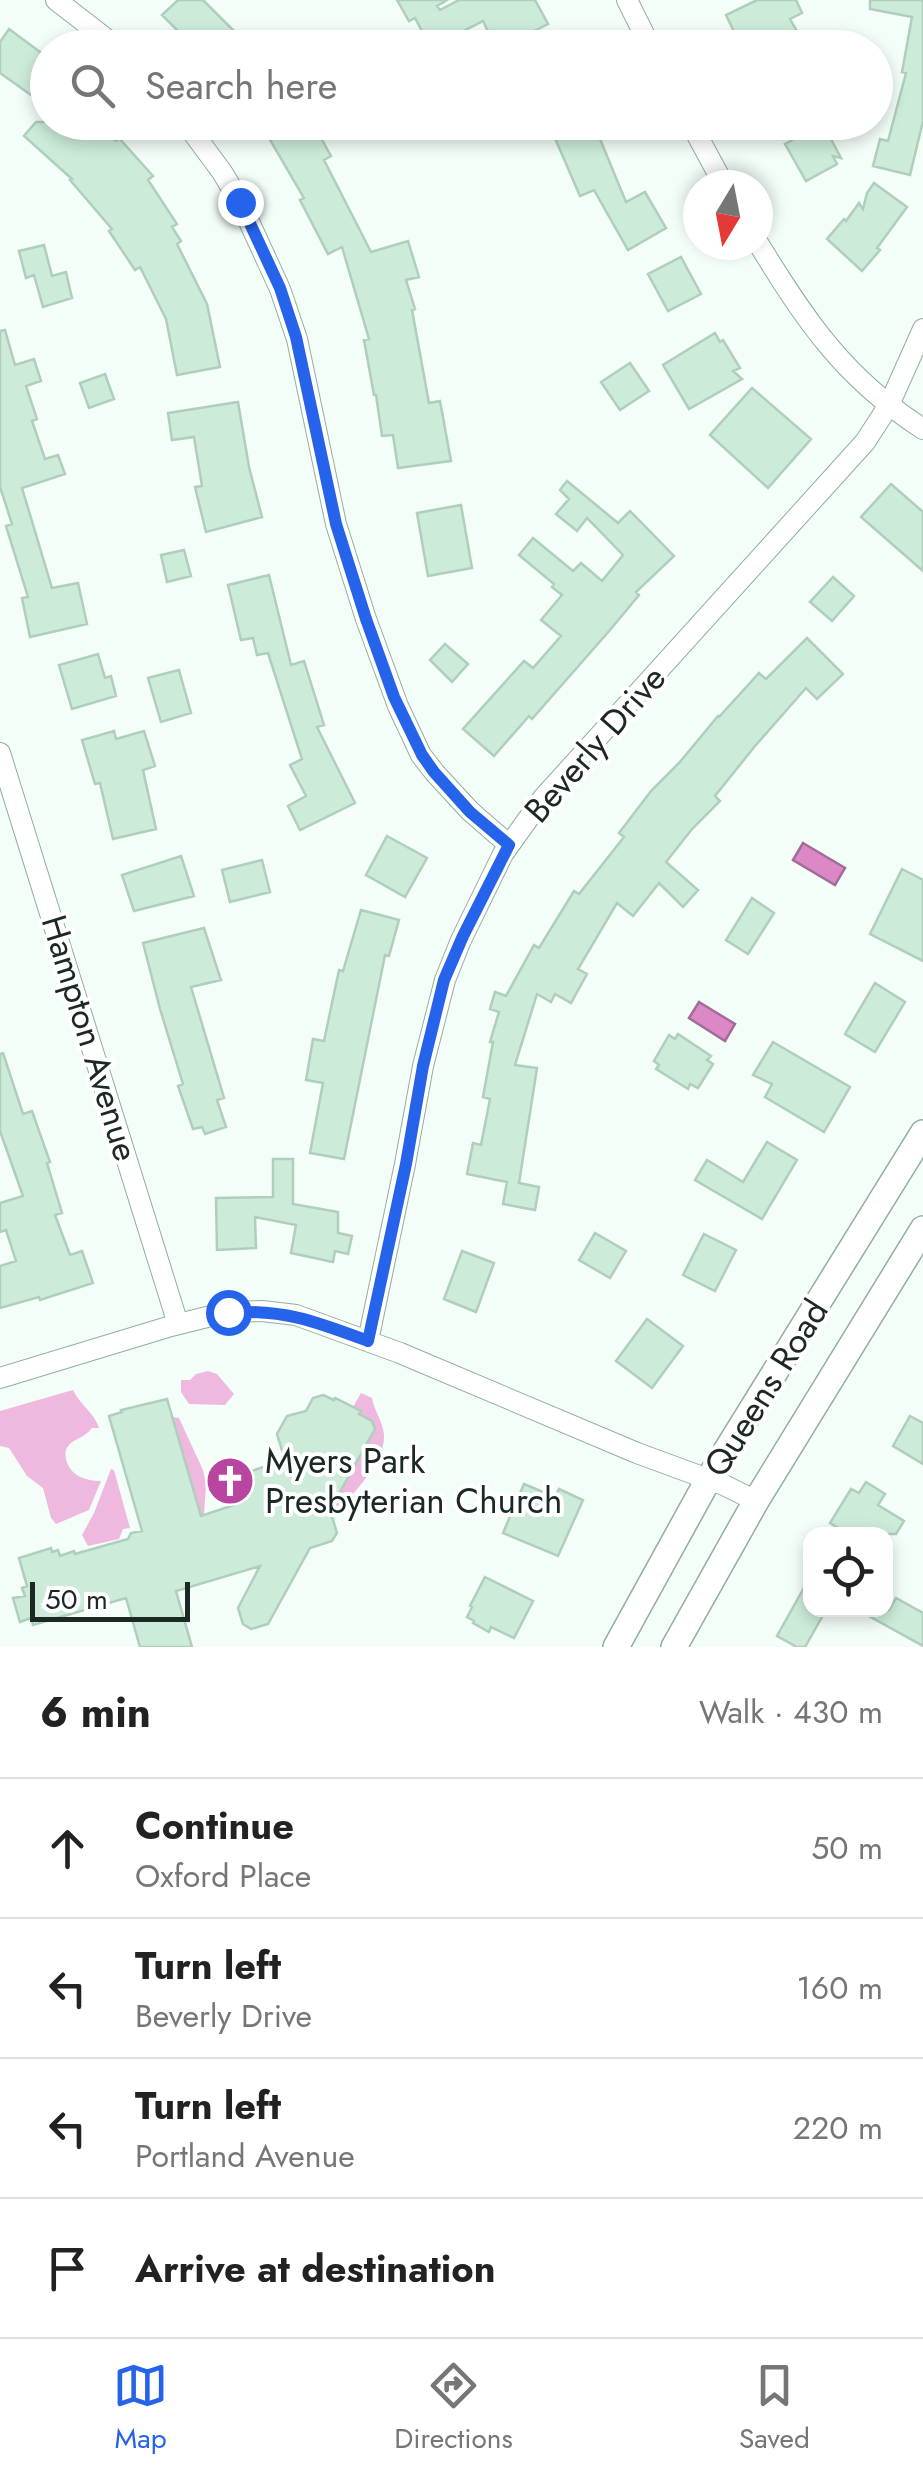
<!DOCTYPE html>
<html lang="en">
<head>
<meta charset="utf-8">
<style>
	body { margin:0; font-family:Jost,sans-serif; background:#f2f2f2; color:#222 }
	.controls { position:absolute; right:30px; bottom:30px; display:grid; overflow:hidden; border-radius:20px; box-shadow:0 5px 15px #0003 }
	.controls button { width:90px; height:90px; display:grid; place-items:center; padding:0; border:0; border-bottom:2px solid #e0e0e0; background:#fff; color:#222; font:50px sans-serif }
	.compass { position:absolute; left:683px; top:170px; width:90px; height:90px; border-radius:50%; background:#fff; box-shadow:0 5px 15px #0003; rotate:190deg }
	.scale { position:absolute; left:30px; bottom:25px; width:160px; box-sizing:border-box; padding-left:10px; border:5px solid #1c2922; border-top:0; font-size:28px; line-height:35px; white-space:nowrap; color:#1c2922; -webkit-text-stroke:8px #fff; paint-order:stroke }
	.stop { position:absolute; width:30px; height:30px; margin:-22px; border:8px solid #2563eb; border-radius:50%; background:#fff }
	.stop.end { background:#2563eb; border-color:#fff; box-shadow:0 2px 10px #0008 }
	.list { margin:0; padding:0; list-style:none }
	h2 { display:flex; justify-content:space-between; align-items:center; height:130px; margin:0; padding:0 40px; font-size:42px }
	h2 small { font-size:32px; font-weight:400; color:#767676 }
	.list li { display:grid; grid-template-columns:65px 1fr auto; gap:30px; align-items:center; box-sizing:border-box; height:140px; padding:0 40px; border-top:2px solid #e0e0e0 }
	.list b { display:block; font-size:38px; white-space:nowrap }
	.list p { margin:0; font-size:32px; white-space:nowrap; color:#767676 }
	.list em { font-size:32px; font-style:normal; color:#767676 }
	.icon { flex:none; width:55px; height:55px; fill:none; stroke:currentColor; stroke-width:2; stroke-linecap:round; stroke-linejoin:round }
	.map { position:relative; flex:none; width:923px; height:1647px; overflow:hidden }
	.search { position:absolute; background:#fff; box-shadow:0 5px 15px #0003; left:30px; right:30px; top:30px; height:110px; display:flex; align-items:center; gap:25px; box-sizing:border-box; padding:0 35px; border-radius:55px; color:#767676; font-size:38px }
	.sheet { height:690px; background:#fff }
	nav { display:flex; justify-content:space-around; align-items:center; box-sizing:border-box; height:140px; border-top:2px solid #e0e0e0; background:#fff; font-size:28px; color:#767676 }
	nav a { display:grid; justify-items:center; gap:5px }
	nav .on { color:#2563eb }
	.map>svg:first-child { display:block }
	.green { fill:#efb9df }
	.water { fill:#dc88c7; stroke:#a26c96; stroke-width:2.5 }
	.building { fill:#ccecd9; stroke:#afcebc; stroke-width:2.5 }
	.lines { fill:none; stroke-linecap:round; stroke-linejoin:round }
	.minor-casing { stroke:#90af9d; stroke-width:22 }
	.tertiary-casing { stroke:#90af9d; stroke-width:28 }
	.minor { stroke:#fff; stroke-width:20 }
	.tertiary { stroke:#fff; stroke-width:25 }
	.route { stroke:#2563eb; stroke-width:12 }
	.labels { text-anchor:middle; stroke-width:8; stroke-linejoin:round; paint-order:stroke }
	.street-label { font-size:35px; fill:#1c2922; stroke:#fff }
	.poi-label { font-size:35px; fill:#1c2922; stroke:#fff; text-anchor:start }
</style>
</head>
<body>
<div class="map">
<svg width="923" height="1647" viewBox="0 0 923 1647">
	<rect width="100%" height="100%" fill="#f2fef7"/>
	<path class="green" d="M 208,1371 L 217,1374 L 234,1394 L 225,1405 L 189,1404 L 181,1392 L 181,1380 L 190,1380 L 196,1374 Z
		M 73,1390 C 80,1405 94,1412 99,1428 L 92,1428 C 85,1437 79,1437 71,1443 C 65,1448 65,1453 66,1459 C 70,1476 86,1481 101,1481 L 89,1510 L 56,1524 L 51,1518 L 43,1488 L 27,1476 L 9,1448 L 0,1446 L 0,1411 Z
		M 361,1393 L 372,1398 C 374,1411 384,1423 384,1436 C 385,1462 350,1499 332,1515 L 325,1512 L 334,1503 L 375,1429 L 372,1421 L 359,1414 L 360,1411 L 353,1407 Z
		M 173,1417 L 179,1418 L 203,1470 L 206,1485 L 204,1515 L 201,1516 Z
		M 111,1469 L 114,1470 L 130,1528 L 123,1529 L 119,1539 L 88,1546 L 82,1535 L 94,1513 Z"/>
	<path class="water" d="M 803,843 L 845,868 L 835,885 L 793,860 Z
		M 699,1002 L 735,1024 L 725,1041 L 689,1018 Z"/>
	<path class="building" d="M 178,0 L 203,0 L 251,48 L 195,48 L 162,15 Z
		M 397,0 L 447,0 L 437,6 L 440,10 L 459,0 L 535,0 L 548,24 L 501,48 L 496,48 L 483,21 L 431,48 L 415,18 L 409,21 Z
		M 757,0 L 796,0 L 802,13 L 790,19 L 798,33 L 769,48 L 742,48 L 726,15 Z
		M 870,0 L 923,0 L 923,121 L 910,175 L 873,166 L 880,139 L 888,141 L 906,73 L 902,72 L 912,17 L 870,9 Z
		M 9,29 L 48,58 L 48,107 L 0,73 L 0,42 Z
		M 36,122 L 95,122 L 116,141 L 119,138 L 153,176 L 148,180 L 177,224 L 172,227 L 181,241 L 177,244 L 207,304 L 220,367 L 177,375 L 166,319 L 140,267 L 135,270 L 109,231 L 112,229 L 70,180 L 72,179 L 24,136 Z
		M 283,122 L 312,122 L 331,156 L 324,160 L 371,252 L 408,241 L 419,277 L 406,280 L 415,309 L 412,310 L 429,403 L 440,401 L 451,461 L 398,468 L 393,435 L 382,436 L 376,395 L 374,395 L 364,340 L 369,339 L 342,247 L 328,254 L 300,200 L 304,198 L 266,133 Z
		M 548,122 L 593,122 L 626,202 L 645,192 L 666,228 L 628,250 L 594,190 L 580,196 Z
		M 823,124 L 841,158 L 833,156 L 837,164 L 806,181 L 785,144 Z
		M 874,183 L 907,207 L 877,248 L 880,250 L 862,271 L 827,239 L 844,219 L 846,221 L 859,203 L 863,209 L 867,193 Z
		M 44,245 L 52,276 L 66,272 L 72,298 L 43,307 L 34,275 L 26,278 L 19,251 Z
		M 681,257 L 701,294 L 668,311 L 648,274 Z
		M 5,330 L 15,365 L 34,359 L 41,381 L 26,386 L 37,419 L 32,421 L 45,459 L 58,455 L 65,474 L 22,488 L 52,588 L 78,583 L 87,624 L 30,637 L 22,598 L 28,597 L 6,526 L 12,524 L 0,487 L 0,331 Z
		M 715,333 L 720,342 L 723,340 L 740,368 L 733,371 L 742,379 L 689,409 L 663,365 Z
		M 630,363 L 649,391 L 620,410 L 601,382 Z
		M 105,374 L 114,399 L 89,408 L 80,383 Z
		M 752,388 L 811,439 L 768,488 L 710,435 Z
		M 238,402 L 249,467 L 262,517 L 206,532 L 195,487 L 202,486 L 194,437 L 172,440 L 168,413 Z
		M 567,481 L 618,523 L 630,511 L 674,556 L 636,592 L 639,595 L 610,630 L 532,719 L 529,716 L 494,756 L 463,729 L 524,661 L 533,668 L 561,636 L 541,620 L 562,595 L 552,587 L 554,584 L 519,555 L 533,538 L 573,571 L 581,563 L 602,581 L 623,555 L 587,518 L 577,531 L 556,514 L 569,499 L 560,490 Z
		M 891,484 L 923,512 L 923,571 L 861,517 Z
		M 461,505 L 472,568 L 428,576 L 417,513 Z
		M 184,550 L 191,576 L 167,582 L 161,555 Z
		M 269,575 L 291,665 L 304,661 L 324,725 L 317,727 L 355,803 L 300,830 L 288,806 L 306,796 L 290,765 L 302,759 L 268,653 L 257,655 L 253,638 L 241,640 L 228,585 Z
		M 833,577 L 854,596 L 832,621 L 810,602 Z
		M 807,638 L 843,674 L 817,699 L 806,688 L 755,746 L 715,796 L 720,801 L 692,829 L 666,862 L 698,890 L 683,907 L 659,883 L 633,916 L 617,903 L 578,969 L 587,974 L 571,1003 L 555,994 L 551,1002 L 537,994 L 515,1065 L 537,1068 L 519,1183 L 539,1187 L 535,1210 L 503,1204 L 507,1182 L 467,1174 L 473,1143 L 481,1145 L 490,1099 L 483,1097 L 493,1042 L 490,1042 L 499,1012 L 490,1009 L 495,992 L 506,996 L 534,945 L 539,948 L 574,891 L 579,894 L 624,837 L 619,833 L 651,791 L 679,763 L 718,716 L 719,717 L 759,673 L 766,679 Z
		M 445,644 L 468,664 L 452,682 L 430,660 Z
		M 98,654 L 105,678 L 111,676 L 116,696 L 72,709 L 59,665 Z
		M 179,670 L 191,713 L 161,722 L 148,678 Z
		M 114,731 L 116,739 L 144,731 L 155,766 L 143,770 L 156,829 L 113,839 L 100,783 L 95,784 L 82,740 Z
		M 387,836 L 427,858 L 405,897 L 366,875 Z
		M 181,856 L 194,896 L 134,911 L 122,875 Z
		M 262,860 L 270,892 L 230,902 L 222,870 Z
		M 902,869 L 923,880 L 923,961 L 870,934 Z
		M 752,898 L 774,913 L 748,954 L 726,940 Z
		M 361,910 L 399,920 L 389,956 L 385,955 L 344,1159 L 310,1153 L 323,1083 L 306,1080 L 313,1039 L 324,1041 L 339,970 L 343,971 Z
		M 204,928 L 221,980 L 191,987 L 224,1098 L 217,1100 L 226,1127 L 205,1134 L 202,1127 L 193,1129 L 178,1086 L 183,1084 L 160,1009 L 143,943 Z
		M 875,983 L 905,1002 L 875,1052 L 845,1034 Z
		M 678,1034 L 711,1056 L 707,1060 L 713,1064 L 698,1088 L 690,1084 L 688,1089 L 656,1069 L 659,1065 L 654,1061 L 669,1035 L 675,1039 Z
		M 773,1042 L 850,1087 L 824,1132 L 765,1097 L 772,1084 L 753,1075 Z
		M 3,1053 L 23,1114 L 32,1111 L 50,1162 L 47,1163 L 62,1213 L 55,1215 L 70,1255 L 82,1251 L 93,1283 L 40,1300 L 39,1297 L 0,1308 L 0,1266 L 16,1261 L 6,1230 L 0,1232 L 0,1203 L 23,1196 L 0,1131 L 0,1054 Z
		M 767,1142 L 797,1160 L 762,1219 L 695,1180 L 707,1160 L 743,1182 Z
		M 273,1159 L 293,1159 L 293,1204 L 338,1212 L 338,1233 L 352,1236 L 348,1254 L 335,1251 L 333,1262 L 291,1253 L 296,1225 L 255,1217 L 256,1248 L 217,1250 L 216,1198 L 273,1197 Z
		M 595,1233 L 626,1251 L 610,1278 L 579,1260 Z
		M 704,1234 L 736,1250 L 715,1291 L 683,1275 Z
		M 462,1251 L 494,1263 L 476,1312 L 444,1299 Z
		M 647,1319 L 683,1346 L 652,1388 L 616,1361 Z
		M 323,1395 L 334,1400 L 335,1398 L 361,1411 L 359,1414 L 372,1421 L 375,1429 L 330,1510 L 337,1533 L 332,1541 L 310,1548 L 268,1624 L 251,1629 L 243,1624 L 238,1608 L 260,1566 L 176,1591 L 192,1647 L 140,1647 L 126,1598 L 33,1625 L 31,1618 L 20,1622 L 13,1598 L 25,1596 L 22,1588 L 27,1586 L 19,1558 L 51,1548 L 52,1552 L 58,1550 L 60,1556 L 74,1551 L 75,1554 L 128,1539 L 131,1533 L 142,1531 L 109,1416 L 122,1412 L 121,1410 L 167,1399 L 201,1516 L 234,1505 L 228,1489 L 236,1476 L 285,1460 L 277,1434 L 287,1416 L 306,1411 L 313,1398 Z
		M 910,1416 L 923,1423 L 923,1464 L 893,1446 Z
		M 866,1482 L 885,1494 L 878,1505 L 904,1521 L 896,1534 L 848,1534 L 830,1523 L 851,1489 L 859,1493 Z
		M 524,1484 L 555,1497 L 559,1489 L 583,1500 L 558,1556 L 503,1533 Z
		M 485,1577 L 533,1601 L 514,1638 L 491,1627 L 489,1632 L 473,1623 L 474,1621 L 467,1617 L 472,1607 L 470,1606 Z
		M 810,1577 L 810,1610 L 826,1610 L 805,1647 L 797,1647 L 777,1636 Z
		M 896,1598 L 923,1613 L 923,1646 L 858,1610 L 889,1610 Z"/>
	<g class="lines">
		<g class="minor-casing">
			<path id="minor" d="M 56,0 L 118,48
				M 627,0 L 651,48
				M 185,122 L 222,172 L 240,202 L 280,289 L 297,339 L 336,524 L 366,619 L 398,706 L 421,755 L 435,773 L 470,811 L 509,845
				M 690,122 L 724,185
				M 758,243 C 806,321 844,378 923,429
				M 0,753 L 178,1324
				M 368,1341 L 405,1164 L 423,1066 L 445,980 L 461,940 L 503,854 L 543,798 L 865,442 L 889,405 L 923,329
				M 0,1378 L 171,1326 L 227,1312 L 262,1311 L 296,1315 L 400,1353 L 637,1453 L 724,1485 L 756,1501"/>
		</g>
		<g class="tertiary-casing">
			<path id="tertiary" d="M 616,1647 L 708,1480 L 923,1133
				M 674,1647 L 756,1501 L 923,1229"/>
		</g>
		<use href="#minor" class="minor"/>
		<use href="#tertiary" class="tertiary"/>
	</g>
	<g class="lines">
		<path class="route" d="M 228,1312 C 287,1310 314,1321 368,1341 L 406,1164 L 423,1066 L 444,980 L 463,936 L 509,845 L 470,812 L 434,772 L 422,755 L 394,697 L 366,619 L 336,524 L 296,337 L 280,288 L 240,202"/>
	</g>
	<defs>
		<g id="church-disc" transform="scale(2.5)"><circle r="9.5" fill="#b846a0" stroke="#fff"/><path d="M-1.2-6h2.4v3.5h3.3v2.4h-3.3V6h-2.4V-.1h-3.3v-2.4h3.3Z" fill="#fff"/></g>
	</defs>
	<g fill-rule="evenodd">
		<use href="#church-disc" x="230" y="1481"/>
	</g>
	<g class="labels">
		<g class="street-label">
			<text transform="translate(595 744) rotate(-49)" y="12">Beverly Drive</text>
			<text transform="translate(90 1038) rotate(73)" y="12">Hampton Avenue</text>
			<text transform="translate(766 1388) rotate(-58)" y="12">Queens Road</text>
		</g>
		<g class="poi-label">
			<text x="265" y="1473">Myers Park<tspan x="265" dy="40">Presbyterian Church</tspan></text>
		</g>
	</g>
</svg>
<div class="controls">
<button><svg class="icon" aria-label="locate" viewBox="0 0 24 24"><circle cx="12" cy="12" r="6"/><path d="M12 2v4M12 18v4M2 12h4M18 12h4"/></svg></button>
</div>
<svg class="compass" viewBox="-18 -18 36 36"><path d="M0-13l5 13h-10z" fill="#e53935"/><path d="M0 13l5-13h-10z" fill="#767676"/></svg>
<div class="scale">50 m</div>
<div class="stop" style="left:228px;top:1312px"></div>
<div class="stop end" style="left:240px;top:202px"></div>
<div class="search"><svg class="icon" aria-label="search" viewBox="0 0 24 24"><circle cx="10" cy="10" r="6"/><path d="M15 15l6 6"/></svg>Search here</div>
</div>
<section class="sheet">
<h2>6 min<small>Walk · 430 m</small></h2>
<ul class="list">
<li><svg class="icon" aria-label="ahead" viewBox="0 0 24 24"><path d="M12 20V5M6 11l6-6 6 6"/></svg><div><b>Continue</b><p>Oxford Place</p></div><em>50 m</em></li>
<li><svg class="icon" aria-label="left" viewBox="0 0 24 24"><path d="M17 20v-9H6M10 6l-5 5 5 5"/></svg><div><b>Turn left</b><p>Beverly Drive</p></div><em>160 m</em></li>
<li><svg class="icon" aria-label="left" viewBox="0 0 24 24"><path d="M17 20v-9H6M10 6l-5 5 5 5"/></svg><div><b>Turn left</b><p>Portland Avenue</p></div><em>220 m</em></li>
<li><svg class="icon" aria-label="arrive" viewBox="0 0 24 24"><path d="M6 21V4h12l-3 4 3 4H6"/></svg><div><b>Arrive at destination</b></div></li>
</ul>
</section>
<nav>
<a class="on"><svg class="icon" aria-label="map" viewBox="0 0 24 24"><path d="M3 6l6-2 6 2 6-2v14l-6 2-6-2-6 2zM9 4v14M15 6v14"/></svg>Map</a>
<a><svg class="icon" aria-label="directions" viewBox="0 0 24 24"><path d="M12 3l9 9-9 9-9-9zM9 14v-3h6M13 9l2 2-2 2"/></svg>Directions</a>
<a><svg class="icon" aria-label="saved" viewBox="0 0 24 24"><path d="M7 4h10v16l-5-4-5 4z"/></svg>Saved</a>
</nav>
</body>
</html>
